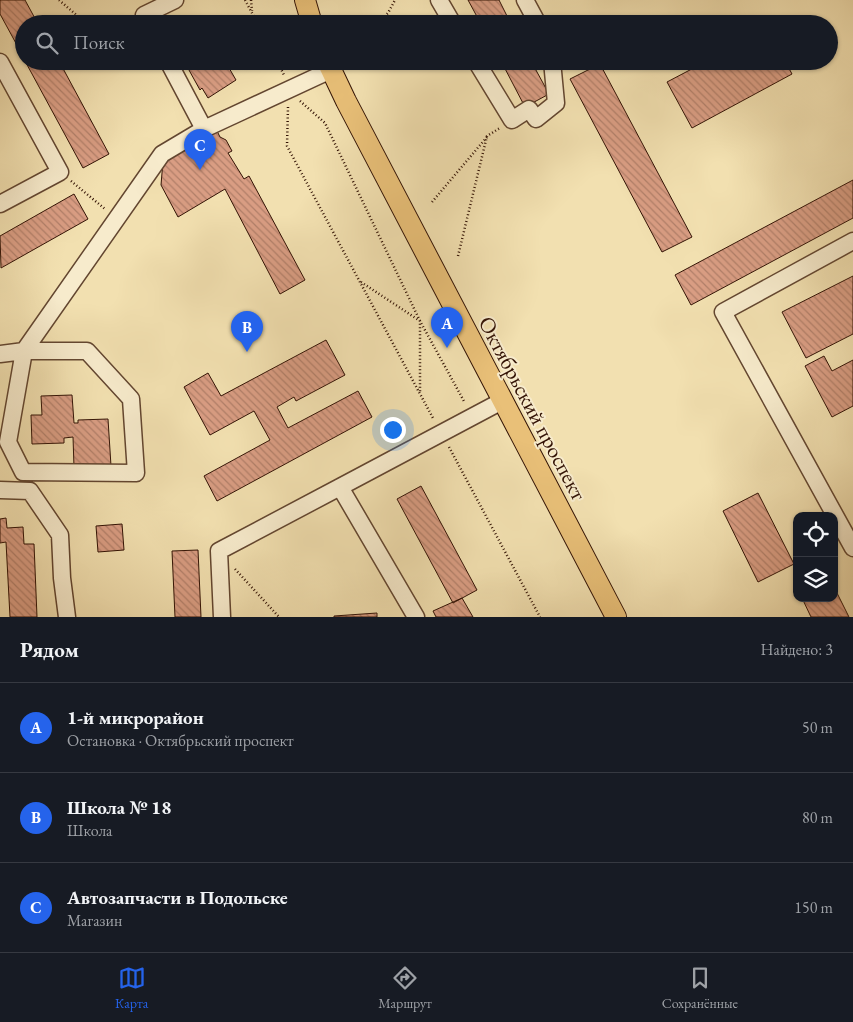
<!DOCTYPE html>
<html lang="ru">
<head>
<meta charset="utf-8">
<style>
	body { margin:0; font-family:"EB Garamond",serif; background:#20242c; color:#f1f3f6 }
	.controls { position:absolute; right:15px; bottom:15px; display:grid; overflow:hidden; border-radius:10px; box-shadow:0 1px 4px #0004 }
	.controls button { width:45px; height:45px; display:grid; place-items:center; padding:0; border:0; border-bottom:1px solid #363941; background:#171b24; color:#f1f3f6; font:25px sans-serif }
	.you { position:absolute; left:392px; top:429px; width:18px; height:18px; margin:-12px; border:4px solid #fff; border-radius:50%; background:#1a73e8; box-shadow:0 0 0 8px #1a73e833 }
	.badge { display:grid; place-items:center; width:32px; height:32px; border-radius:50%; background:#2563eb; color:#fff; font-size:16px; font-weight:700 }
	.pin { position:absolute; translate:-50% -41px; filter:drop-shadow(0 1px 2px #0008) }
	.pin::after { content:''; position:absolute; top:26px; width:18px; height:15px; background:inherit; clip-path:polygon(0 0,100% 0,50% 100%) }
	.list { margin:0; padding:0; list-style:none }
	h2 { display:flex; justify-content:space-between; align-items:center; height:65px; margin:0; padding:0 20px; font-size:21px }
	h2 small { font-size:16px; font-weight:400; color:#9ea1a6 }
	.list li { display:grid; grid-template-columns:32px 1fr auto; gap:15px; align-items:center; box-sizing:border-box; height:90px; padding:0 20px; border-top:1px solid #363941 }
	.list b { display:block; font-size:19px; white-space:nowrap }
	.list p { margin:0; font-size:16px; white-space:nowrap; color:#9ea1a6 }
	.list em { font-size:16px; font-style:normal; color:#9ea1a6 }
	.icon { flex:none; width:28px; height:28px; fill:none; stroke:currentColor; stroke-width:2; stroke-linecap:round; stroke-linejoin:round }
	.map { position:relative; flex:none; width:853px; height:617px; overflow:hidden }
	.search { position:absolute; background:#171b24; box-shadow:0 1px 4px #0004; left:15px; right:15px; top:15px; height:55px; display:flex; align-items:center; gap:12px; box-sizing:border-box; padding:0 18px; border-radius:28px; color:#9ea1a6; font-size:19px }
	.sheet { height:335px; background:#171b24 }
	nav { display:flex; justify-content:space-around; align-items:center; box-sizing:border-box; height:70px; border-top:1px solid #363941; background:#171b24; font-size:14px; color:#9ea1a6 }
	nav a { display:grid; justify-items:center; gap:2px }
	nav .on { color:#2563eb }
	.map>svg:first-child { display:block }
	.building { fill:url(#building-back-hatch); stroke:#331305 }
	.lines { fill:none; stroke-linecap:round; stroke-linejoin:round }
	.minor-casing { stroke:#634630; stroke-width:19 }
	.major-casing { stroke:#331305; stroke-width:22 }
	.path { stroke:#331305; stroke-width:2.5; stroke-dasharray:1 2.5; stroke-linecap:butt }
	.minor { stroke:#f7ebcc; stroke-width:16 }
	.major { stroke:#e9c078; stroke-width:20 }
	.labels { text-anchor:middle; stroke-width:4; stroke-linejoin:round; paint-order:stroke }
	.street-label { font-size:22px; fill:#331305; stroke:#f7ebcc }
</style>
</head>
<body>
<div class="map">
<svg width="853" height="617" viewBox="0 0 853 617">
	<defs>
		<pattern id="building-back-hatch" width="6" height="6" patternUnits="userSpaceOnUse" patternTransform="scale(1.25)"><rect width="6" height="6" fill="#d99d83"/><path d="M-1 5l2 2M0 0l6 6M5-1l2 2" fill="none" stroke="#b17f69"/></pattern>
	</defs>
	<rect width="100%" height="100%" fill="#f2e0b0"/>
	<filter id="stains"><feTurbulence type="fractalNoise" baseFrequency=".004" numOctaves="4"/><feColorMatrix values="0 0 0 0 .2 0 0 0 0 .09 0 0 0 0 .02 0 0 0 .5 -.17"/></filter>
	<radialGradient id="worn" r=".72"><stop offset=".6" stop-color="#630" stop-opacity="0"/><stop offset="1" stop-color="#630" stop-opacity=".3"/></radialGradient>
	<path class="building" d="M 0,0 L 25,0 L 38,24 L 24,24 L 24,58 L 0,14 Z
		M 468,0 L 499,0 L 511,24 L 481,24 Z
		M 25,61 L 59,61 L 109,154 L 83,168 Z
		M 184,61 L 225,61 L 236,80 L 208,98 L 202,88 L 200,90 Z
		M 501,61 L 531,61 L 549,94 L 525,107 Z
		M 707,61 L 785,61 L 792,74 L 692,128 L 667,82 Z
		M 600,64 L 692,237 L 662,252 L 570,79 Z
		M 216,129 L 220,137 L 226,140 L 232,151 L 228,153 L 244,179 L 249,176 L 305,280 L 280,294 L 225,189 L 178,217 L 161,185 L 163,161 L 206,138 L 203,135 Z
		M 853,180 L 853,218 L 691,305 L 675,275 Z
		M 74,194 L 88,219 L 1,268 L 0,236 Z
		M 853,276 L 853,334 L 806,358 L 782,312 Z
		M 326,340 L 345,375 L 296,401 L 294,397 L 277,407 L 288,428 L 358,391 L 372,417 L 217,501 L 204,476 L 270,440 L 254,411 L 210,435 L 184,387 L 208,373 L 221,396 Z
		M 824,356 L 832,371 L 853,360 L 853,406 L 832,417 L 805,366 Z
		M 72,395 L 74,423 L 78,423 L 78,420 L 108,419 L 111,466 L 74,467 L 73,437 L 64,438 L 64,443 L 32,444 L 31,415 L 42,415 L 41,396 Z
		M 421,486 L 477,590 L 453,603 L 397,499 Z
		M 758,493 L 794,564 L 758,582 L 723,511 Z
		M 6,518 L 7,528 L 23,527 L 24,544 L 34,544 L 37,617 L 10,617 L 6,542 L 0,543 L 0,519 Z
		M 122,524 L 124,550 L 98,552 L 96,526 Z
		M 198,550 L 201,617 L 175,617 L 172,551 Z
		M 834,587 L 849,617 L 811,617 L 802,598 L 834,598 Z
		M 462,598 L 473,617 L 436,617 L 433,611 Z
		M 377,613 L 377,617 L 334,617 L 334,616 Z"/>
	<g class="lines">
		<g class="minor-casing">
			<path id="minor" d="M 439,0 L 453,24
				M 525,0 L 538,24
				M 149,24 L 144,15 L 175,0
				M 168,61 L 204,129
				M 476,61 L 512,120 L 529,109 L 536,119 L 556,103 L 552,61
				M 0,62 L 60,172 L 0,204
				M 853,241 L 723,312 L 853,548
				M 24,351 L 87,351 L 131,399 L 136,473 L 23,472 L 8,442 Z
				M 0,354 L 24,351 L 162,154 L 204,129 L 331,70
				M 0,490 L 30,491 L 60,535 L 62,578 L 67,617
				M 222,617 L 219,551 L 340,487
				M 416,617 L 340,487 L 502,401"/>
		</g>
		<g class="major-casing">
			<path id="major" d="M 305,0 L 312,24
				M 327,61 L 346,101 L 616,617"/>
		</g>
		<path class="path" d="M 59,0 L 87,24
			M 245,0 L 258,24
			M 251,0 L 252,11
			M 120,24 L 131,20
			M 377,24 L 388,13 L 395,0
			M 277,61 L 284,75
			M 300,101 L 325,123 L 420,321 L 465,403
			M 288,107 L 287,146 L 434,420
			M 71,181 L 105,209
			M 432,202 L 487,137
			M 458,256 L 487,136 L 500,128
			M 361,282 L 420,321 L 420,393
			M 449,447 L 540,617
			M 235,569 L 279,617"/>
		<use href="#minor" class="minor"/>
		<use href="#major" class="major"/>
	</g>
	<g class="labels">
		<g class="street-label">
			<text transform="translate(533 408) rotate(62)" y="8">Октябрьский проспект</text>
		</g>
	</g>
	<rect width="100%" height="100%" filter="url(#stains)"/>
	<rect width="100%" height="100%" fill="url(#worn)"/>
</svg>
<div class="controls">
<button><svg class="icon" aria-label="locate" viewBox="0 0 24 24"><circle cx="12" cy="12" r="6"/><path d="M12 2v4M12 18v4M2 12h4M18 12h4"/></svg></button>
<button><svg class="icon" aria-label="layers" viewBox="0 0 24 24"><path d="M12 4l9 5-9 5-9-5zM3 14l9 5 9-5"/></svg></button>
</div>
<div class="you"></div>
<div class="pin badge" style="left:447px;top:348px">A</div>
<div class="pin badge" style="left:247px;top:352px">B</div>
<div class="pin badge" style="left:200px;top:170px">C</div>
<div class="search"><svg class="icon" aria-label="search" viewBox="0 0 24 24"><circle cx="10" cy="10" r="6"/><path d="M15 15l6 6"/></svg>Поиск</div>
</div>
<section class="sheet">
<h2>Рядом<small>Найдено: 3</small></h2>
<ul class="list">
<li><span class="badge">A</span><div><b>1-й микрорайон</b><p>Остановка · Октябрьский проспект</p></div><em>50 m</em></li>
<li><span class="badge">B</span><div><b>Школа № 18</b><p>Школа</p></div><em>80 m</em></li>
<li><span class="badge">C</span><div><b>Автозапчасти в Подольске</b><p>Магазин</p></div><em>150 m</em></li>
</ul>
</section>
<nav>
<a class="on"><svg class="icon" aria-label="map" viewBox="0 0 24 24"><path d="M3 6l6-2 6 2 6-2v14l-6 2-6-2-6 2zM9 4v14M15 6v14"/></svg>Карта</a>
<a><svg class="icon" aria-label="directions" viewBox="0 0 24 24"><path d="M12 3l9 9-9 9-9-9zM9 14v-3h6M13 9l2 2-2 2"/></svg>Маршрут</a>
<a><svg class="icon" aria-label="saved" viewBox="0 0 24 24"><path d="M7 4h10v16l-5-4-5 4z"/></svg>Сохранённые</a>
</nav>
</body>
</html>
